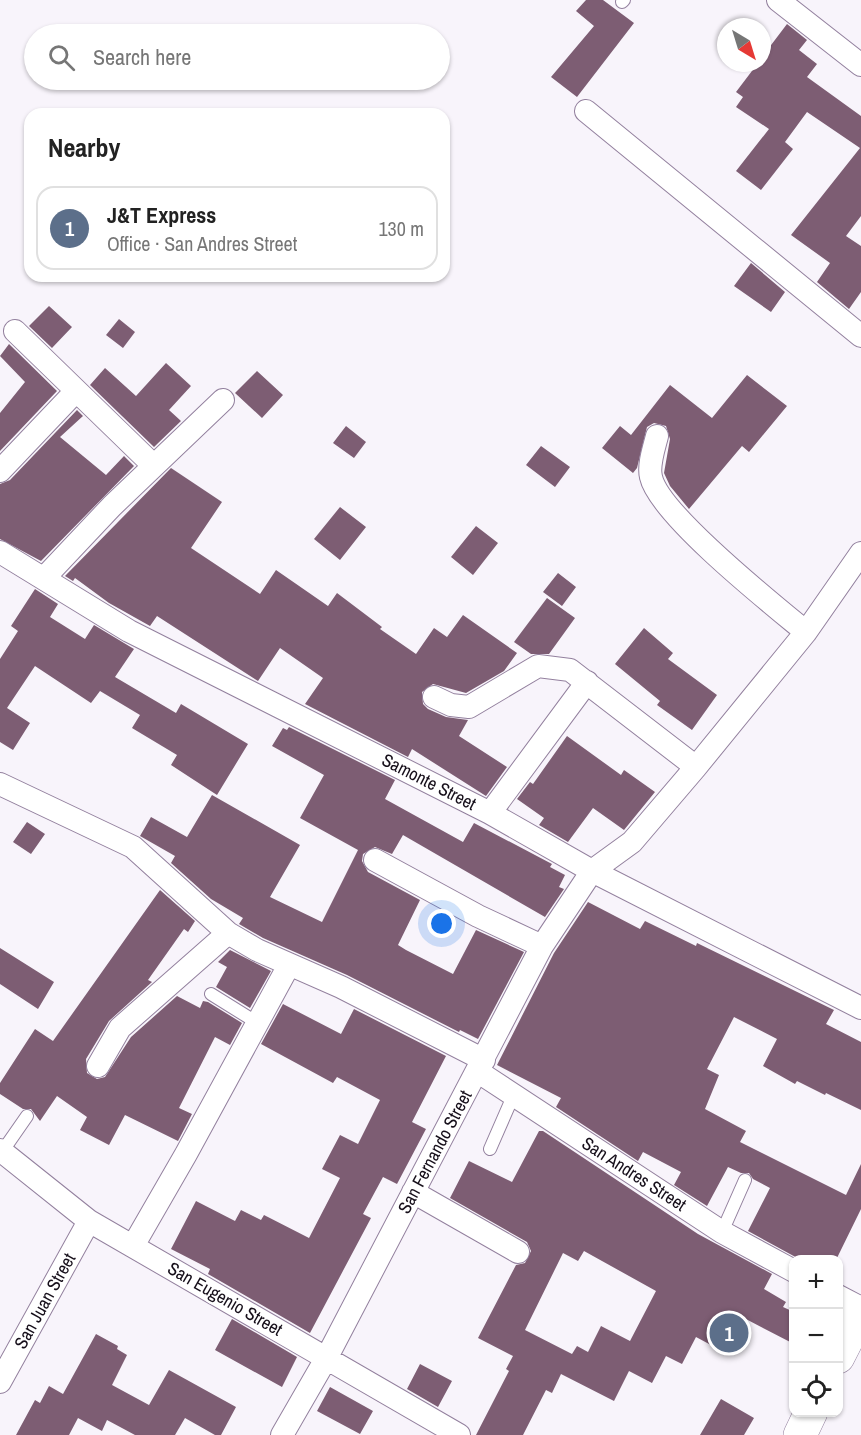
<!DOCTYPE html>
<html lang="en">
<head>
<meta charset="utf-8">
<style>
	body { margin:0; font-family:"Archivo Narrow",sans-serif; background:#f6f6f6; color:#222 }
	.controls { position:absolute; right:18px; bottom:18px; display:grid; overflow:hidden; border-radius:12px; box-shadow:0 2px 4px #0004 }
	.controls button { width:54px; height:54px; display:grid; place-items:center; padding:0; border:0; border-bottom:2px solid #e0e0e0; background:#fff; color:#222; font:30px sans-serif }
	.compass { position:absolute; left:717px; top:18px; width:54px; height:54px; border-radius:50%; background:#fff; box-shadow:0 2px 4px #0004; rotate:142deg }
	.you { position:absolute; left:442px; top:924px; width:21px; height:21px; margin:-15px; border:4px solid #fff; border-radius:50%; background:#1a73e8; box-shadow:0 0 0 9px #1a73e833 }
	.badge { display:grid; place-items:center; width:39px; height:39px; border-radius:50%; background:#9b721f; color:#fff; font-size:20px; font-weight:700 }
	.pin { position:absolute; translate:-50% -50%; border:3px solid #fff; box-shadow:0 2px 6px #0006 }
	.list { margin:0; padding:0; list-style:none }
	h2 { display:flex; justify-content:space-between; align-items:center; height:78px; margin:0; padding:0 24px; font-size:26px }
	h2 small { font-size:20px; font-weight:400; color:#767676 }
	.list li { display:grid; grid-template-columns:39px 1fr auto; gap:18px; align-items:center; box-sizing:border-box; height:84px; margin:0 12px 12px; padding:0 12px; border:2px solid #e0e0e0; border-radius:18px }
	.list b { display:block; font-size:22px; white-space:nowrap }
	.list p { margin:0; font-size:20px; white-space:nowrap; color:#767676 }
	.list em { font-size:20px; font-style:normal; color:#767676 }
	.icon { flex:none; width:33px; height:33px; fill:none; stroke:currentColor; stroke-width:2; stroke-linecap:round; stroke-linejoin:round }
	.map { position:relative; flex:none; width:861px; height:1435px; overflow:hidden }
	.search { position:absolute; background:#fff; box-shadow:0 2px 4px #0004; left:24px; top:24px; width:426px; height:66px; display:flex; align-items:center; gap:15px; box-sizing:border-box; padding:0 21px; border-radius:33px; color:#767676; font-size:22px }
	.panel { position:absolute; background:#fff; box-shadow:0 2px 4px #0004; left:24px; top:108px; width:426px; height:174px; border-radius:18px }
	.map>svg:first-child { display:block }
	.building { fill:#7d5d73; fill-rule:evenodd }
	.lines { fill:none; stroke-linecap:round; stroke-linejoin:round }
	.lane-casing { stroke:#93809e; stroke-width:14 }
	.street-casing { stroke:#93809e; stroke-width:24 }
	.primary-casing { stroke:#93809e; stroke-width:34 }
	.lane { stroke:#fff; stroke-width:12 }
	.street { stroke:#fff; stroke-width:22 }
	.primary { stroke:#fff; stroke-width:33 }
	.labels { text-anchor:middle; stroke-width:4.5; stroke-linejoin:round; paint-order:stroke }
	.street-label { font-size:18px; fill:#160f1a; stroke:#fff }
</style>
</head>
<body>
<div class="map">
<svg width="861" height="1435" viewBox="0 0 861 1435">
	<rect width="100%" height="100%" fill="#f8f4fb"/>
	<path class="building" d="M 586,0 L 603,0 L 634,23 L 577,97 L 551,77 L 594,26 L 576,11 Z
		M 787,24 L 807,40 L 799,50 L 817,64 L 807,77 L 861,116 L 861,216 L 846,236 L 861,246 L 861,292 L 849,309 L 817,282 L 830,263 L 791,235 L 860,148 L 807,112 L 785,142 L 793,149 L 761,190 L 736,171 L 769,129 L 736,107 L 743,97 L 736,92 L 758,63 L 762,63 L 762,57 Z
		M 751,263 L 785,292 L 771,312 L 734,286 Z
		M 49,306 L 72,327 L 52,348 L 29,326 Z
		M 119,319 L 135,332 L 123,348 L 106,335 Z
		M 9,344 L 57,391 L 0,451 L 0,413 L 25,382 L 0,356 Z
		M 166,363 L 191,386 L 169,410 L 181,421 L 154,447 L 90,385 L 105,368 L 136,396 Z
		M 257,371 L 283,395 L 262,418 L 235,393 Z
		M 747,375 L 787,406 L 749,452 L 742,446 L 689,509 L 670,486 L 664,473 L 670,439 L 666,426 L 654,423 L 647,427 L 637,468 L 633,473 L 602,448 L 620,426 L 631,435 L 670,385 L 712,418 Z
		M 77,410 L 83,416 L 60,437 L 106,475 L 124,456 L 134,466 L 41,561 L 0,539 L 0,484 L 10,480 Z
		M 346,426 L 366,442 L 354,458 L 333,443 Z
		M 541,446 L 570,467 L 555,487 L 526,465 Z
		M 171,468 L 222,502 L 191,548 L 260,594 L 276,570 L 328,606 L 337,593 L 382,627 L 380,629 L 416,654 L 434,628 L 447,637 L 463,615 L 517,653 L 504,671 L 466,693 L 433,684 L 422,692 L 423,704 L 428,709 L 446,717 L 468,720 L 459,736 L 507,767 L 486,796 L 412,749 L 408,757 L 305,704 L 323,678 L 280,648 L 258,681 L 157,616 L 150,626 L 109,603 L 75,578 L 73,581 L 65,576 Z
		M 340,507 L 366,527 L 340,560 L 314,539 Z
		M 476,526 L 498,543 L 473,575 L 451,557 Z
		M 558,573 L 576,587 L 562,606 L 543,592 Z
		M 35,589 L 58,604 L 50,617 L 85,639 L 94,625 L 134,649 L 115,677 L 176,713 L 181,704 L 248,744 L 217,795 L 171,765 L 177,755 L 132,728 L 140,715 L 100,691 L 91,703 L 35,666 L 7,708 L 30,723 L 13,750 L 0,742 L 0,659 L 18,631 L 11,626 Z
		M 547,598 L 575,618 L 549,654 L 531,654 L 514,642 Z
		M 644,628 L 673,653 L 668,659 L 717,695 L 692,730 L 657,705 L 660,701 L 615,664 Z
		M 289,727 L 395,780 L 385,799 L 463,842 L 474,823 L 552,864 L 550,867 L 565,875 L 559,887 L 564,889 L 545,917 L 403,835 L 392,854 L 375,847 L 363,854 L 362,861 L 368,872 L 420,900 L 398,945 L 406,950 L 453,974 L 476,930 L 524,952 L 478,1039 L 460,1030 L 459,1032 L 347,975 L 263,938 L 239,924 L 243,918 L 211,899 L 171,863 L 175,856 L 140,836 L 151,817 L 187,837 L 212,795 L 300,845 L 270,897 L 322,922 L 358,850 L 300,818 L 324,775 L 272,746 L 283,728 L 287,730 Z
		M 567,736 L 621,775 L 624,770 L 655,792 L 624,830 L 593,808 L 568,842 L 539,825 L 544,818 L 517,799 L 530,782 L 533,784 Z
		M 27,822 L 45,834 L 31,854 L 13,842 Z
		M 160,890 L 195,921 L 188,932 L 184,929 L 148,980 L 152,982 L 109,1021 L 86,1059 L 87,1073 L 97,1079 L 105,1077 L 131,1037 L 177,996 L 200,1008 L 203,1001 L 208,1002 L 242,1023 L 230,1045 L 215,1037 L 179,1108 L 192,1114 L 178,1141 L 125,1115 L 109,1145 L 80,1130 L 87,1117 L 57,1096 L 40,1121 L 31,1109 L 23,1109 L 0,1094 L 0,1083 L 35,1029 L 53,1041 Z
		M 588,902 L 640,929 L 645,921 L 696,946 L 697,943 L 834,1010 L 826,1024 L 861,1042 L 861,1110 L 826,1093 L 825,1095 L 797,1081 L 795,1084 L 763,1066 L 777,1039 L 734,1017 L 707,1069 L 719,1075 L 705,1109 L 746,1131 L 740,1142 L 846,1195 L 861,1164 L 861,1209 L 836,1260 L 801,1260 L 748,1231 L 770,1188 L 753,1179 L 749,1173 L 741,1173 L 728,1167 L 707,1206 L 674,1185 L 681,1172 L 643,1152 L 638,1161 L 556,1107 L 561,1098 L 497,1065 L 554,953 Z
		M 0,948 L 54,982 L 38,1009 L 0,984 Z
		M 230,950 L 271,971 L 250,1008 L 216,987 L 227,967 L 218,962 Z
		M 283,1004 L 341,1034 L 354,1009 L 446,1056 L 412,1122 L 426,1129 L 397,1184 L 383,1177 L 363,1214 L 371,1218 L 310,1333 L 208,1274 L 210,1269 L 171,1249 L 196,1201 L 235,1221 L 241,1210 L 261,1220 L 264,1215 L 309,1238 L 340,1178 L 322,1169 L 340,1135 L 358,1144 L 380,1100 L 337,1077 L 333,1083 L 261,1044 Z
		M 539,1131 L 543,1131 L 698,1234 L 772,1274 L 764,1289 L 786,1302 L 783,1307 L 794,1312 L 794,1344 L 742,1317 L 724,1352 L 696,1337 L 682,1364 L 666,1356 L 652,1383 L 629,1371 L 614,1401 L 561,1374 L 552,1393 L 546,1390 L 523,1435 L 476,1435 L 509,1371 L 506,1369 L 513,1356 L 478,1338 L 516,1265 L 525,1263 L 531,1251 L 527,1242 L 450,1198 L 469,1161 L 512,1182 ZM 584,1251 L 656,1291 L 630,1341 L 601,1326 L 588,1352 L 577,1346 L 572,1354 L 525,1330 L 563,1253 L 578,1261 Z
		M 232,1319 L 297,1357 L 282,1387 L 215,1350 Z
		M 96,1334 L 118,1346 L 117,1349 L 127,1355 L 112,1385 L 149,1405 L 169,1370 L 236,1407 L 221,1435 L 215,1435 L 185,1418 L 175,1435 L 135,1435 L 107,1420 L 102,1431 L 78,1418 L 69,1435 L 16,1435 L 35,1400 L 40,1403 L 49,1386 L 63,1394 Z
		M 420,1364 L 452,1381 L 438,1407 L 407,1389 Z
		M 330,1387 L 373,1411 L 360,1434 L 317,1411 Z
		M 721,1399 L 754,1418 L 744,1435 L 700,1435 Z"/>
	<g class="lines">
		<g class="lane-casing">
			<path id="lane" d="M 622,2 L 624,0
				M 211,994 L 256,1022
				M 490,1149 L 514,1094
				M 2,1152 L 27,1116
				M 722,1232 L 745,1180"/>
		</g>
		<g class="street-casing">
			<path id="street" d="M 778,0 L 861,65
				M 586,111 L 861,336
				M 15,331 L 153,465
				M 657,436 C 654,448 648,465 651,477 C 659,514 772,604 806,632
				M 0,471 L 76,391
				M 0,552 L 129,631 L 490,813 L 592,871 L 861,1008
				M 45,577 L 112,506 L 223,400
				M 434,697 L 451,705 L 469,707 L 538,666 L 570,670 L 696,767
				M 0,784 L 133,847 L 228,933 L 257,950 L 341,987 L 484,1060
				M 490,813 L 587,682
				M 375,860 L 478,916 L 542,946
				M 98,1066 L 120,1028 L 228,933
				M 477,1071 L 722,1232 L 794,1271
				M 0,1150 L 89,1221 L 459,1435
				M 413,1192 L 518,1252
				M 133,1246 L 186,1154 L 289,965
				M 838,1296 L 861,1308
				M 0,1382 L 89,1221
				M 282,1435 L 327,1357 L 542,946 L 592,871 L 632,842 L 696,767 L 806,632 L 861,553"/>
		</g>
		<g class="primary-casing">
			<path id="primary" d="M 838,1357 L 861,1312
				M 800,1435 L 811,1412"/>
		</g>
		<use href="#lane" class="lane"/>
		<use href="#street" class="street"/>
		<use href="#primary" class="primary"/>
	</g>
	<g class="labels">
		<g class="street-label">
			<text transform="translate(429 782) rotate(27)" y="6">Samonte Street</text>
			<text transform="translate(435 1152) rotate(-62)" y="6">San Fernando Street</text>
			<text transform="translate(634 1174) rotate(33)" y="6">San Andres Street</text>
			<text transform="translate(225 1299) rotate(30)" y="6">San Eugenio Street</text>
			<text transform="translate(45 1301) rotate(-61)" y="6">San Juan Street</text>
		</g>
	</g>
</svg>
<div class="controls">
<button>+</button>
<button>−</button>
<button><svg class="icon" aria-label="locate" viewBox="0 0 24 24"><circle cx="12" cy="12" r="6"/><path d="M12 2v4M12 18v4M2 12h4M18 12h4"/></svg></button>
</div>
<svg class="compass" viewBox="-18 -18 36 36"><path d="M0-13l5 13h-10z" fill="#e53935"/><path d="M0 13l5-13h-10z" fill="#767676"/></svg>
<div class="you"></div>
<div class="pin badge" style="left:729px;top:1333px;background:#5c6f8a">1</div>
<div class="search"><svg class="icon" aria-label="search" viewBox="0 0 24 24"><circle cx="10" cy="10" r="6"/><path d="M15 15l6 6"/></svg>Search here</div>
<section class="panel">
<h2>Nearby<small></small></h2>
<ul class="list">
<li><span class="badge" style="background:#5c6f8a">1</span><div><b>J&amp;T Express</b><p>Office · San Andres Street</p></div><em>130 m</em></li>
</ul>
</section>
</div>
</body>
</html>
